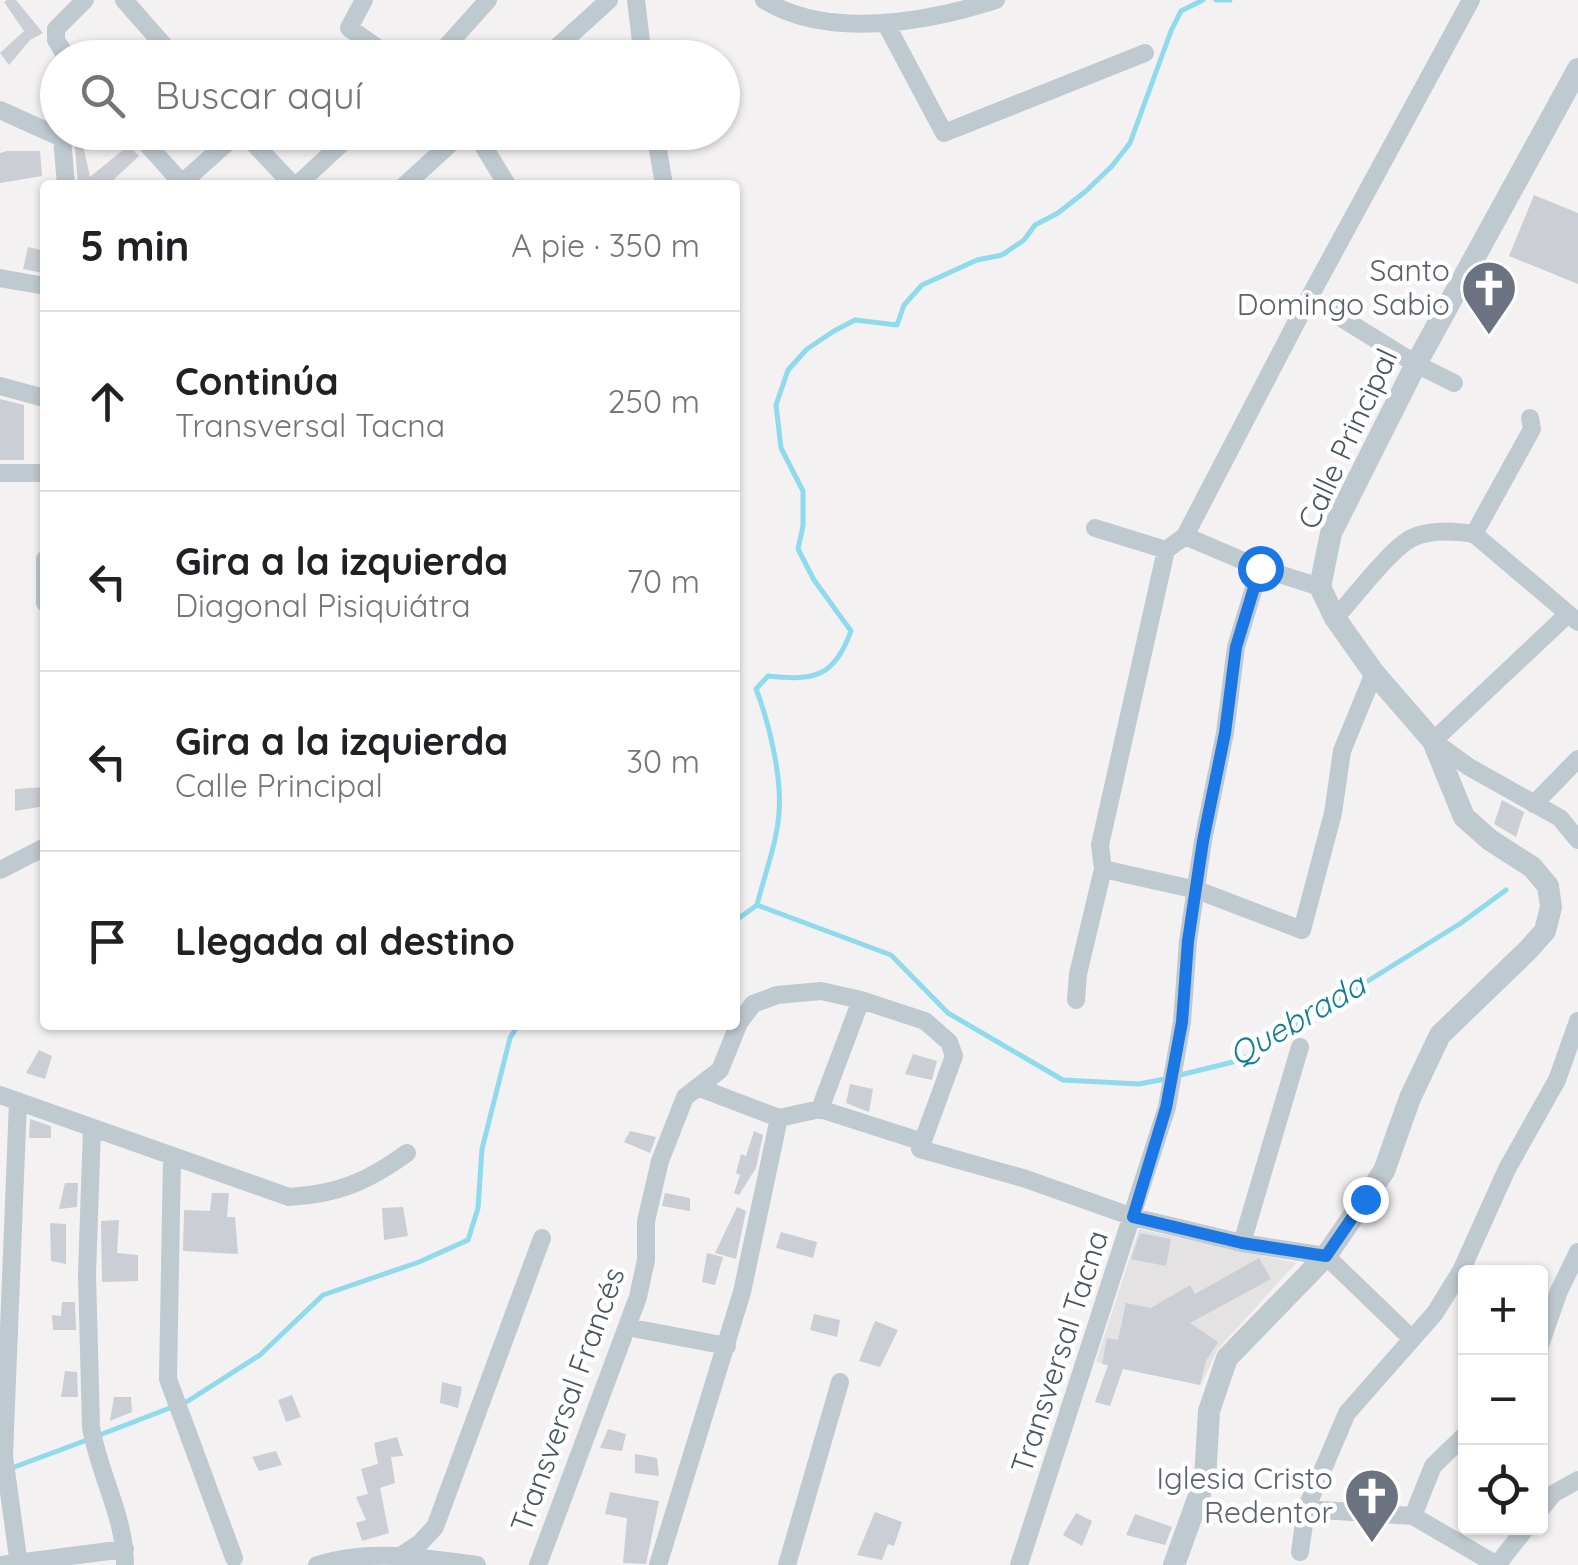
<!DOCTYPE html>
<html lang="es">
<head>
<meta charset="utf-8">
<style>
	body { margin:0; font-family:Quicksand,sans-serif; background:#f6f6f6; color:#202124 }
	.controls { position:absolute; right:30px; bottom:30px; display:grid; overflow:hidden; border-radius:10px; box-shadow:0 2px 8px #0004 }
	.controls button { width:90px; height:90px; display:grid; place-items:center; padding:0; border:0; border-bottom:2px solid #e0e0e0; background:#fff; color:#202124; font:50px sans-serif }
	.stop { position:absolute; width:30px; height:30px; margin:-22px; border:8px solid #1b77e4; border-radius:50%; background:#fff }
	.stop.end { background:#1b77e4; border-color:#fff; box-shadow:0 2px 10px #0008 }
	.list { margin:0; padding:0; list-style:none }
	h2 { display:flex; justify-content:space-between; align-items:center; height:130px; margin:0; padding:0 40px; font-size:42px }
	h2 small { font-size:32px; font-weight:400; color:#757577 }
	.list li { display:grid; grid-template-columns:65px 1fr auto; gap:30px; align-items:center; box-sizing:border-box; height:180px; padding:0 40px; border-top:2px solid #e0e0e0 }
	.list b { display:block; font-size:38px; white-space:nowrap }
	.list p { margin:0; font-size:32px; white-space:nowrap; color:#757577 }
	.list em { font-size:32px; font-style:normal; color:#757577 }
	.icon { flex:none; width:55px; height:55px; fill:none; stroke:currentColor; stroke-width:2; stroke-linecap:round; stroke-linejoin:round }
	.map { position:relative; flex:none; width:1578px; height:1565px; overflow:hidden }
	.search { position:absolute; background:#fff; box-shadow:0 2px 8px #0004; left:40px; top:40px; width:700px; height:110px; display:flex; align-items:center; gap:25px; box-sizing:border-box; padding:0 35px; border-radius:55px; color:#757577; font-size:38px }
	.panel { position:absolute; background:#fff; box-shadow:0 2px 8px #0004; left:40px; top:180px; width:700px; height:850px; border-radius:10px }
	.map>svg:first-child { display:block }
	.education { fill:#e5e2e4 }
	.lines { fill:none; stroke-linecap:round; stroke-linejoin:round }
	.stream { stroke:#8fdaec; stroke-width:5 }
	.building { fill:#cbced4 }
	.minor { stroke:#bfc9d0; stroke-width:18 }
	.tertiary { stroke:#bfc9d0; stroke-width:22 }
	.route { stroke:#1b77e4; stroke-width:12 }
	.labels { text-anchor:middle; stroke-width:9; stroke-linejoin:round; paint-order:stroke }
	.worship-label { font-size:30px; fill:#5b616d; stroke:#fff; text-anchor:end }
	.street-label { font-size:30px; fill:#49555f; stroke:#fff }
	.water-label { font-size:32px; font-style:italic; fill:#0e7c96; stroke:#fff }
</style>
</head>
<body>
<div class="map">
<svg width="1578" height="1565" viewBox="0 0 1578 1565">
	<rect width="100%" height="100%" fill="#f4f1f2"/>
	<path class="education" d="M 1139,1229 L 1296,1263 L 1217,1350 L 1201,1385 L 1096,1362 Z"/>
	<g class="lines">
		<path class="stream" d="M 1216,0 L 1230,0
			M 757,905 L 891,955 L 948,1013 L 1063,1080 L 1139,1084 L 1165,1079
			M 735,921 L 757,905 C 764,876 777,843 779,813 C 782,777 769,722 756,689 L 768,676 C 815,681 834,677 851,631 L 814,580 L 798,549 L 803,526 L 803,491 L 781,448 L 776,405 L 788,370 L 807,349 L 834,331 L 855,320 L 897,325 L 904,305 L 922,285 L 977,260 L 1002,255 L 1024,240 L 1035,225 L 1058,213 L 1086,191 L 1112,166 L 1130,143 L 1171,31 L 1181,11 L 1203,0
			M 1176,1076 L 1241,1060 L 1461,923 L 1506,890
			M 97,1436 L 188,1401 L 260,1355 L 323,1295 L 419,1262 L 468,1240 L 478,1208 L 482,1149 L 510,1038 L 518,1025
			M 9,1469 L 87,1440"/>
	</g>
	<path class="building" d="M 7,0 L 16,0 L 43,33 L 30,40 L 9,65 L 0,53 L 24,31 L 4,2 Z
		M 83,145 L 90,177 L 129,145 L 139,156 L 108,185 L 78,185 L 75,147 Z
		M 7,151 L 40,151 L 42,176 L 0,183 L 0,153 Z
		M 1534,195 L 1578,213 L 1578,284 L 1509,256 Z
		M 28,247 L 45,251 L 43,273 L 23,269 Z
		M 0,399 L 24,405 L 24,460 L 0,460 Z
		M 45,787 L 45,806 L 15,811 L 15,789 Z
		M 1502,800 L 1524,812 L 1516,837 L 1494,824 Z
		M 39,1050 L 52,1056 L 45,1079 L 26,1073 Z
		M 913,1054 L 937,1061 L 932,1080 L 905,1074 Z
		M 850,1084 L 873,1089 L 869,1112 L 846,1103 Z
		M 30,1119 L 51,1126 L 51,1138 L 29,1138 Z
		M 630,1131 L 656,1137 L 650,1153 L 624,1142 Z
		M 754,1131 L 763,1135 L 756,1168 L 739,1195 L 734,1193 L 740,1175 L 736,1173 L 741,1154 L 746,1156 Z
		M 65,1183 L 78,1183 L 77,1207 L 59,1209 Z
		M 212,1193 L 229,1193 L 227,1217 L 235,1217 L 238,1254 L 183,1251 L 184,1210 L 210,1211 Z
		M 665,1193 L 690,1198 L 690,1211 L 662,1206 Z
		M 403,1207 L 408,1236 L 384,1240 L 382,1208 Z
		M 737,1207 L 746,1211 L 736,1259 L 715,1253 Z
		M 119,1220 L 117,1253 L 138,1255 L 138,1281 L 102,1282 L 101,1221 Z
		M 50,1223 L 66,1224 L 66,1264 L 51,1261 Z
		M 781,1232 L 817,1242 L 813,1258 L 776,1248 Z
		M 1140,1233 L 1171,1239 L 1166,1266 L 1131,1259 Z
		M 707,1253 L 723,1257 L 715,1285 L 702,1282 Z
		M 1259,1258 L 1271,1279 L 1190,1323 L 1218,1342 L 1206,1361 L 1200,1385 L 1123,1369 L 1110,1406 L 1095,1402 L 1108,1365 L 1102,1364 L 1107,1338 L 1118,1340 L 1126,1303 L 1151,1308 L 1190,1285 L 1195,1294 Z
		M 62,1302 L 75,1302 L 76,1330 L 53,1330 L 52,1315 L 61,1316 Z
		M 814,1314 L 840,1320 L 837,1337 L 810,1330 Z
		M 875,1321 L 898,1330 L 880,1367 L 859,1361 Z
		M 65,1371 L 77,1372 L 78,1397 L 61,1397 Z
		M 442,1382 L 462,1387 L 458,1408 L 440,1403 Z
		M 292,1395 L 301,1417 L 286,1422 L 278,1400 Z
		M 114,1397 L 131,1397 L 132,1412 L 110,1421 Z
		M 608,1429 L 626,1434 L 622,1451 L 600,1448 Z
		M 397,1437 L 403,1456 L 391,1457 L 395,1483 L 380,1488 L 389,1533 L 362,1541 L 356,1523 L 366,1520 L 356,1497 L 368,1494 L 361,1469 L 378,1464 L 374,1443 Z
		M 276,1451 L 282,1465 L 259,1471 L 252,1457 Z
		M 635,1454 L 657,1458 L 659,1476 L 635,1473 Z
		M 610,1492 L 659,1501 L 646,1564 L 623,1563 L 627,1518 L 605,1514 Z
		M 875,1512 L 902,1522 L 894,1546 L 888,1544 L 882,1560 L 857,1555 Z
		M 1076,1513 L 1092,1521 L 1082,1546 L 1063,1535 Z
		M 1135,1514 L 1172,1527 L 1165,1545 L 1126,1535 Z"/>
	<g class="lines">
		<path class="minor" d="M 124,0 L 175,58
			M 364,0 L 349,28 L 392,58
			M 636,0 L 643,58
			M 764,0 C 828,40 928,22 996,0
			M 886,24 L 944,133 L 1145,53
			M 67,58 L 56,40 L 56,29 L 85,0
			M 436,58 L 488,0
			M 545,58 L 609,0
			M 0,110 L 62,138 L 66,185
			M 136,132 L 182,183 L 180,185
			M 243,132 L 293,185
			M 475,132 L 507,185
			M 655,132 L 664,185
			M 182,183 L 239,132
			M 297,185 L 354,132
			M 405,185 L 463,132
			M 0,278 L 45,286
			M 1309,298 L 1416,364 L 1454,383
			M 0,386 L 44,398
			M 0,473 L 45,473
			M 1095,528 L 1166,550 L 1185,536 L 1260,568 L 1320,587
			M 1474,534 L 1532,429 L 1530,418
			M 1185,536 L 1309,298 L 1471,0
			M 45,559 L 45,603
			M 1568,614 L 1433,741 L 1469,767 L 1560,818 L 1578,840
			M 1335,618 C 1353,599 1391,548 1412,538 C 1431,529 1455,531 1474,534 L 1578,622
			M 1534,804 L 1578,759
			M 1103,869 L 1197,890 L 1302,930 L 1333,813 L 1342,751 L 1374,673
			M 0,870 L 45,847
			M 1076,1000 L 1078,974 L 1103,869 L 1100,845 L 1166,550
			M 700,1088 L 779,1118 L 820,1109 L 923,1142
			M 0,1095 L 289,1197 C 338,1194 367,1182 407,1153
			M 18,1101 L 4,1456 L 19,1565
			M 820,1109 L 861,1000
			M 92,1128 L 87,1274 L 91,1427 C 99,1475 125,1516 125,1565
			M 172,1157 L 168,1379 L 234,1558
			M 1242,1243 L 1300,1047
			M 627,1327 L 727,1346
			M 1540,1345 L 1559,1291 L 1578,1252
			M 1306,1509 L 1413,1516 L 1497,1565
			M 1540,1510 L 1553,1494 L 1578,1480
			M 1413,1516 L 1433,1466 L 1466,1434
			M 1300,1552 L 1306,1509 L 1347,1413 L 1435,1313 L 1461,1271 L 1507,1169 L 1557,1080 L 1578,1021
			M 0,1565 L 125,1549
			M 317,1565 C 370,1548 423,1558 477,1565
			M 401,1565 L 402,1555 L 420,1543 L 435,1527 L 542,1238
			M 538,1565 L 638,1297 L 646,1260 L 646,1221 L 660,1161 L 685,1097 L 720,1070 L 739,1023 L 753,1004 L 777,995 L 821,991 L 861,1000 L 925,1021 L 949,1042 L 954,1056 L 920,1149 L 1026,1179 L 1133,1217 L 1242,1243 L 1326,1256 L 1411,1338
			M 658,1565 L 742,1292 L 779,1118
			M 787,1565 L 840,1382
			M 1019,1565 L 1167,1107 L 1182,1022 L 1188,941 L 1203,841 L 1225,733 L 1236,647 L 1260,568
			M 1497,1565 L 1526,1528"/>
		<path class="tertiary" d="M 1174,1565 L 1205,1479 L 1209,1411 L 1227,1358 L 1326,1256 L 1384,1171 L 1410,1098 L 1440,1035 L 1528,950 L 1545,931 L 1551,907 L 1548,886 L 1532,867 L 1490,840 L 1464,817 L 1433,741 L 1374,673 L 1335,618 L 1320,587 L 1331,533 L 1416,364 L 1578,69"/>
	</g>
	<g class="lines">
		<path class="route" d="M 1260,568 L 1236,647 L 1225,733 L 1203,841 L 1188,941 L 1182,1022 L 1166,1108 L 1133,1217 L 1242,1243 L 1326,1256 L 1365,1199"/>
	</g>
	<defs>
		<g id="church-pin" transform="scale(2.875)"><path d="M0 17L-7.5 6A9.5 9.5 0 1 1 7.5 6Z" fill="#6b7280" stroke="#fff"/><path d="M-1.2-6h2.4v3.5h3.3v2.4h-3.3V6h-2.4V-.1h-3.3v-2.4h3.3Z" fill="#fff"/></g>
	</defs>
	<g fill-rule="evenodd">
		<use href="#church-pin" x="1489" y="288"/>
		<use href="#church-pin" x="1372" y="1496"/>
	</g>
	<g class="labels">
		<g class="worship-label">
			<text x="1450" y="281">Santo<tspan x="1450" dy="34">Domingo Sabio</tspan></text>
			<text x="1333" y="1489">Iglesia Cristo<tspan x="1333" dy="34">Redentor</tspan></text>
		</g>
		<g class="street-label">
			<text transform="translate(1348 439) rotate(-65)" y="10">Calle Principal</text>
			<text transform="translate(1060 1352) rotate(-72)" y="10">Transversal Tacna</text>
			<text transform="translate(568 1400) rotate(-70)" y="10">Transversal Francés</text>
		</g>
		<g class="water-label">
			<text transform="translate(1297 1020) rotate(-30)" y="11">Quebrada</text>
		</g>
	</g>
</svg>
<div class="controls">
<button>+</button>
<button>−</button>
<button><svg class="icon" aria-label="locate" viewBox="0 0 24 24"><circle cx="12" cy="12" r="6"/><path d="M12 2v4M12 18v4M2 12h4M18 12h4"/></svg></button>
</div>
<div class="stop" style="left:1260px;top:568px"></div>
<div class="stop end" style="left:1365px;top:1199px"></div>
<div class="search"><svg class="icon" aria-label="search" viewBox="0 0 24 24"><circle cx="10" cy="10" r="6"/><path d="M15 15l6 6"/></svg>Buscar aquí</div>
<section class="panel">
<h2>5 min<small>A pie · 350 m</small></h2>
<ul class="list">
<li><svg class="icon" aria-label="ahead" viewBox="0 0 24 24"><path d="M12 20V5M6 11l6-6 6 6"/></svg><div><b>Continúa</b><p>Transversal Tacna</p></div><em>250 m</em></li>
<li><svg class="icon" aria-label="left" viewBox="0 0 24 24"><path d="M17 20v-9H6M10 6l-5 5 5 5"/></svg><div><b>Gira a la izquierda</b><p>Diagonal Pisiquiátra</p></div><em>70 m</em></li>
<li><svg class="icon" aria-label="left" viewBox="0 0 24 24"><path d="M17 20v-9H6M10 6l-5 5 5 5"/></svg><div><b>Gira a la izquierda</b><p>Calle Principal</p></div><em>30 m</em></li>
<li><svg class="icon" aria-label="arrive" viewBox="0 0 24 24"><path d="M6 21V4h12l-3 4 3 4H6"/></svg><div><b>Llegada al destino</b></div></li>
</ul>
</section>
</div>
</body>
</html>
